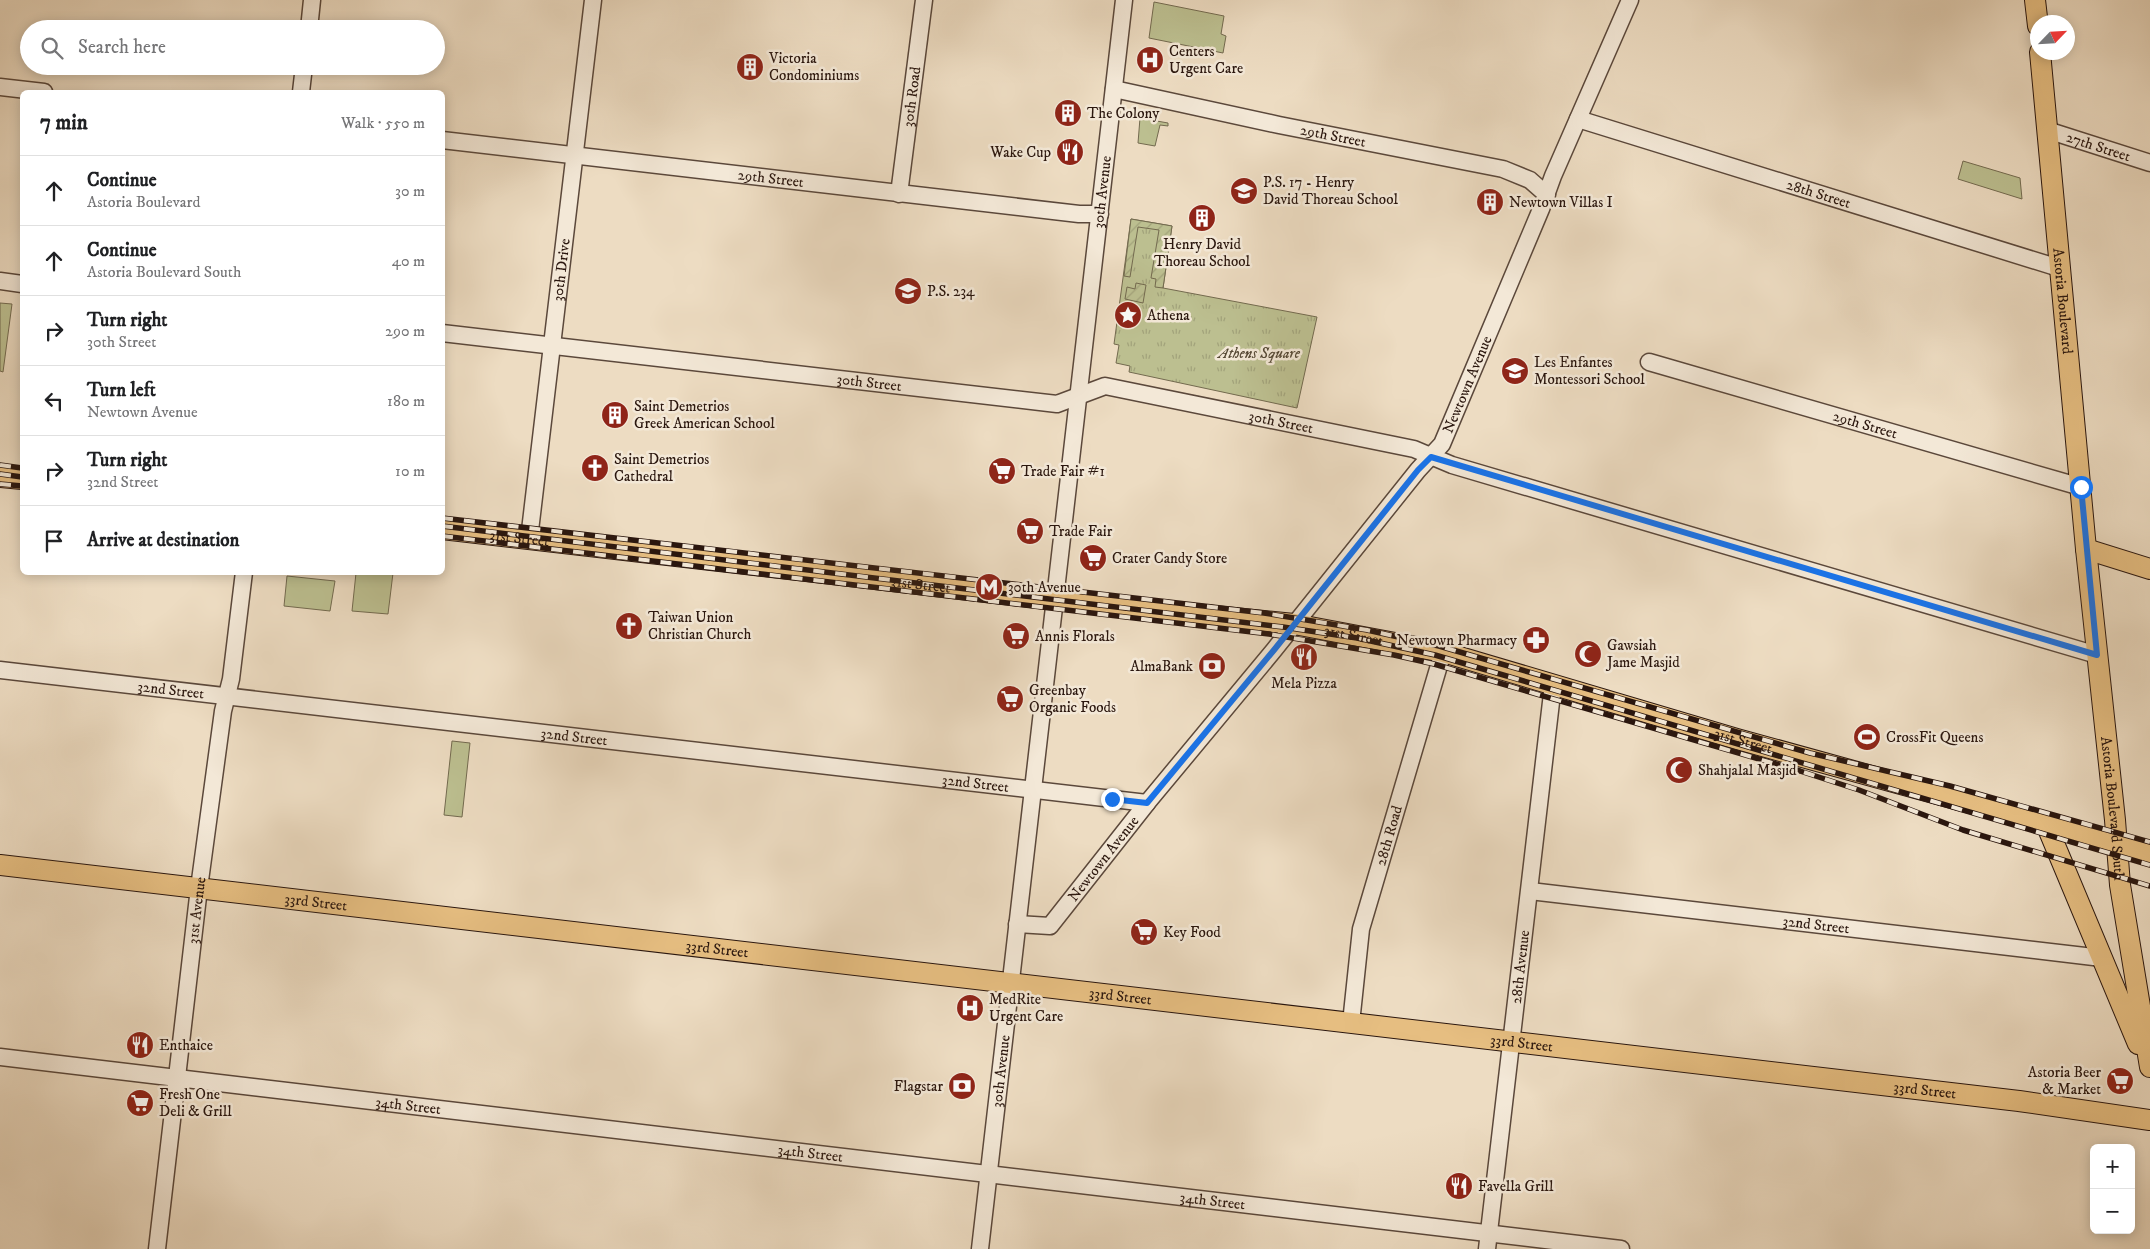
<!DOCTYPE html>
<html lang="en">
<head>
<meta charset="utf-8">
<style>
	body { margin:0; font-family:"IM FELL DW Pica",serif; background:#f2f2f2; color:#202124 }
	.controls { position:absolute; right:15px; bottom:15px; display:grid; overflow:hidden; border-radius:8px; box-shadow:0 2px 12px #0003 }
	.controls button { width:45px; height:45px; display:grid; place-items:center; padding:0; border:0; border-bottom:1px solid #e0e0e0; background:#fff; color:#202124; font:25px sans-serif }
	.compass { position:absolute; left:2030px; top:15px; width:45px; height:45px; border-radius:50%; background:#fff; box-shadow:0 2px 12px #0003; rotate:65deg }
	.stop { position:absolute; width:15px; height:15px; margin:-11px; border:4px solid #1a73e8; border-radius:50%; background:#fff }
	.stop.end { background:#1a73e8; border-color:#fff; box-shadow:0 1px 5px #0008 }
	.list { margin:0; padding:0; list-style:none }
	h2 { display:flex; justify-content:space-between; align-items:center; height:65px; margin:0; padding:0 20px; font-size:21px }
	h2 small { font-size:16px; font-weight:400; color:#757577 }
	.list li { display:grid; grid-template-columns:32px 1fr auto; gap:15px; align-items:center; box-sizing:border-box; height:70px; padding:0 20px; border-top:1px solid #e0e0e0 }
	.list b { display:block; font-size:19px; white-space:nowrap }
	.list p { margin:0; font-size:16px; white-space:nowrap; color:#757577 }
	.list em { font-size:16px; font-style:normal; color:#757577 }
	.icon { flex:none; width:28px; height:28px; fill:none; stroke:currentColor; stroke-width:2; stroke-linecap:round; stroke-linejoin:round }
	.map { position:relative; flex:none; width:2150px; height:1249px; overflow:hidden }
	.search { position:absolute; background:#fff; box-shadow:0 2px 12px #0003; left:20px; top:20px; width:425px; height:55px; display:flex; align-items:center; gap:12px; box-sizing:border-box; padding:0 18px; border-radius:28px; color:#757577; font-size:19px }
	.panel { position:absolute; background:#fff; box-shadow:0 2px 12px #0003; left:20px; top:90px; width:425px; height:485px; border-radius:8px }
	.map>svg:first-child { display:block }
	.grass { fill:#bcbf90; stroke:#736a4f }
	.park { fill:url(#park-tufts); stroke:#736a4f }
	.garden { fill:url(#garden-furrows); stroke:#736a4f }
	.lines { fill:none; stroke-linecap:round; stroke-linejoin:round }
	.minor-casing { stroke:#5b483b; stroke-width:19 }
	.major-casing { stroke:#2a160e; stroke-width:22 }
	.minor { stroke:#f3e8d7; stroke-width:16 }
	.major { stroke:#e6be81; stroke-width:20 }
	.rail-casing { stroke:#2a160e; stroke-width:5.5 }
	.rail { stroke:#f3e8d7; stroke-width:4; stroke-dasharray:11; stroke-linecap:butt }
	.route { stroke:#1a73e8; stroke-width:6 }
	.labels { text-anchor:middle; stroke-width:5; stroke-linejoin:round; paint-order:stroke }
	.poi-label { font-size:15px; fill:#2a160e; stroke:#f3e8d7; text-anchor:start }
	.street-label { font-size:15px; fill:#2a160e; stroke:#f3e8d7 }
	.park-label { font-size:15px; font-style:italic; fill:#564935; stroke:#f3e8d7 }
</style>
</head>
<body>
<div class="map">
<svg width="2150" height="1249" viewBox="0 0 2150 1249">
	<defs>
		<pattern id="park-tufts" width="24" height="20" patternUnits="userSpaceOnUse" patternTransform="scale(1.25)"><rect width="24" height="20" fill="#bcbf90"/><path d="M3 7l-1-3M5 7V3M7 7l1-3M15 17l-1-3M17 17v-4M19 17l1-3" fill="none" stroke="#a2a37b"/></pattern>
		<pattern id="garden-furrows" width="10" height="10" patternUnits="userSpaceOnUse" patternTransform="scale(1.25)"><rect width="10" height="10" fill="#bcbf90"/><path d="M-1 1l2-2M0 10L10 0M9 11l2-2" fill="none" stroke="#a2a37b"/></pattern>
	</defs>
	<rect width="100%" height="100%" fill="#eddcc2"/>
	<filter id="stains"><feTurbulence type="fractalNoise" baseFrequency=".004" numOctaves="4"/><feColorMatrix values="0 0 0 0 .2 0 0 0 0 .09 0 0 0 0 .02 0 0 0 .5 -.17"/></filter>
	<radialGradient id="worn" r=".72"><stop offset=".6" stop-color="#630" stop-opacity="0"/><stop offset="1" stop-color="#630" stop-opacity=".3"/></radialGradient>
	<path class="grass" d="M 1154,2 L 1224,16 L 1221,34 L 1226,36 L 1223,53 L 1149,38 Z
		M 1140,118 L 1168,123 L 1168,126 L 1160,125 L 1155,146 L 1138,143 Z
		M 1963,161 L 2020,178 L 2022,199 L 1958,179 Z
		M 0,303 L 12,304 L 3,372 L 0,371 Z
		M 356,573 L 393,573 L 388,614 L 352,611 Z
		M 287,576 L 335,581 L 330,611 L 284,606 Z
		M 452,741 L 470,743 L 462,817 L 444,815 Z"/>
	<path class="park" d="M 1131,219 L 1172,226 L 1163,288 L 1317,317 L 1297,408 L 1129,372 L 1130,366 L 1116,363 L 1119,345 L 1114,344 Z"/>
	<path class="garden" d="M 1131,219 L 1172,226 L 1163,288 L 1155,287 L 1156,279 L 1151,278 L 1159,230 L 1138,227 L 1130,277 L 1124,276 Z
		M 1136,283 L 1146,285 L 1143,303 L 1125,299 L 1127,287 L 1135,289 Z"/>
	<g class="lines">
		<g class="minor-casing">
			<g id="minor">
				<path d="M 309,29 L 312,0"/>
				<path d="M 0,87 L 44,92"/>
				<path id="s1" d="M 1114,89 L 1279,125 L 1503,169 L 1530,180 L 1547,195"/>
				<path d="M 301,92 L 304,66"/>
				<path id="s2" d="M 1578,119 L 2059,268"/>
				<path id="s3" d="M 2047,130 L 2150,163"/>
				<path id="s4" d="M 442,140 L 1079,214 L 1100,214"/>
				<path id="s5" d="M 899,194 L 924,0"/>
				<path d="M 0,281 L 22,284"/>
				<path id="s6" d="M 442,333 L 1057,404 L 1105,386 L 1414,449 L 1452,465 L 2097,655"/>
				<path id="s7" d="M 1649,362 L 2081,487"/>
				<path id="s8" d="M 529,539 L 593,0"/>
				<path id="s9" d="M 0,670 L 1147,803"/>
				<path id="s10" d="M 1530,891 L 2102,958"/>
				<path id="s11" d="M 1017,924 L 1050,926 L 1147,803 L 1274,650 L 1418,470 L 1442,444 L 1541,209 L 1553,176 L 1630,0"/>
				<path id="s12" d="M 1351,1023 L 1361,929 L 1443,652"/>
				<path id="s13" d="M 0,1057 L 1621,1249"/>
				<path id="s14" d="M 157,1249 L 199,888 L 223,711 L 231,679 L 244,572"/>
				<path id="s15" d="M 980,1249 L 1124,0"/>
				<path id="s16" d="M 1487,1249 L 1553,685"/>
			</g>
		</g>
		<g class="major-casing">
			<g id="major">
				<path d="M 2035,0 L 2038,26"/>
				<path id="s17" d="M 2040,52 L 2086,549 L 2115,820 L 2120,885 L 2150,1067"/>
				<path d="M 0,477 L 22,479"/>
				<path id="s18" d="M 442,529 L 1056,600 L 1294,624 L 1443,652 L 1737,739 L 2046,824 L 2150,855"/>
				<path d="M 2086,549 L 2150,569"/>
				<path d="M 2046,824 L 2138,1044"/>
				<path id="s19" d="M 0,865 L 2019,1101 L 2150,1120"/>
			</g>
		</g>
		<use href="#minor" class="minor"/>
		<use href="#major" class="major"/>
		<g class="rail-casing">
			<path id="rail" d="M 0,465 L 22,468
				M 0,474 L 22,477
				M 0,484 L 22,486
				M 442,518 L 1264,613 L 1367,630 L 1439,646 L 1810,753 L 1950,786 L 2150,842
				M 442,526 L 1283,627 L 1357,638 L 1435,655 L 2150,865
				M 442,536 L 1269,634 L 1394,655 L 1434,664 L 1800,771 L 1859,790 L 1963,830 L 2150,886"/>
		</g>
		<use href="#rail" class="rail"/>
	</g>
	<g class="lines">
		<path class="route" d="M 1112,799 L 1147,803 L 1274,650 L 1418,470 L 1431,457 L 2097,655 L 2081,487"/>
	</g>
	<defs>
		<g id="hospital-disc" transform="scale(1.4375)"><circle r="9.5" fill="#8f2418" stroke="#f3e8d7"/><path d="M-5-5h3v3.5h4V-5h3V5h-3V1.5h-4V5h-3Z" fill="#fff"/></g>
		<g id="building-disc" transform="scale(1.4375)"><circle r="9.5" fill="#8f2418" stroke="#f3e8d7"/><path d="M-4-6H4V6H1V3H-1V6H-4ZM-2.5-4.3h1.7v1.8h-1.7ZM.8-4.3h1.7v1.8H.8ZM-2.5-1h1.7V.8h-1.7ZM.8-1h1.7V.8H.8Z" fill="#fff"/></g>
		<g id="restaurant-disc" transform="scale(1.4375)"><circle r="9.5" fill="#8f2418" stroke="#f3e8d7"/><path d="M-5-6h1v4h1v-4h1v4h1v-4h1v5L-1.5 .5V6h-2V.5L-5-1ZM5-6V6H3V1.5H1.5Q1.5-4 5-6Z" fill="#fff"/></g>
		<g id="school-disc" transform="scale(1.4375)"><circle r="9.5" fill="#8f2418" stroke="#f3e8d7"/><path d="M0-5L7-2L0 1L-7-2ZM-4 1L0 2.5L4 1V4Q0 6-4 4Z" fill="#fff"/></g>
		<g id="sight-disc" transform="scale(1.4375)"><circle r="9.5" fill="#8f2418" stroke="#f3e8d7"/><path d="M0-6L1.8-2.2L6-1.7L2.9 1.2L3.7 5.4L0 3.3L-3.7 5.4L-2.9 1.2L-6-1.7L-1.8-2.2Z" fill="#fff"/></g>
		<g id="church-disc" transform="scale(1.4375)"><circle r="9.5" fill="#8f2418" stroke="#f3e8d7"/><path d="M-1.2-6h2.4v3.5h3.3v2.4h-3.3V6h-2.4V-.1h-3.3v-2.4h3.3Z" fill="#fff"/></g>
		<g id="supermarket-disc" transform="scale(1.4375)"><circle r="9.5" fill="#8f2418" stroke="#f3e8d7"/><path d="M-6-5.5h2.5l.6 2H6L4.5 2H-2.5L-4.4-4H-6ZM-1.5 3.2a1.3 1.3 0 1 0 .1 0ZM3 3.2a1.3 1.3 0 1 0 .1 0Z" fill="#fff"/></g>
		<g id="metro-disc" transform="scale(1.4375)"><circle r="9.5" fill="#8f2418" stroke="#f3e8d7"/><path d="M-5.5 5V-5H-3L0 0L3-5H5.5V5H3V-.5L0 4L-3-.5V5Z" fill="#fff"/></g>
		<g id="pharmacy-disc" transform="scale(1.4375)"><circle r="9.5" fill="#8f2418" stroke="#f3e8d7"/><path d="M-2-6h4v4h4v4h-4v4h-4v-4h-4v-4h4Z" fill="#fff"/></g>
		<g id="mosque-disc" transform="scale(1.4375)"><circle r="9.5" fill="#8f2418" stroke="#f3e8d7"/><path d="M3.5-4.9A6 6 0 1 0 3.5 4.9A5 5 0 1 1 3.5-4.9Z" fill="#fff"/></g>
		<g id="bank-disc" transform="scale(1.4375)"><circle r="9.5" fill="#8f2418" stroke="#f3e8d7"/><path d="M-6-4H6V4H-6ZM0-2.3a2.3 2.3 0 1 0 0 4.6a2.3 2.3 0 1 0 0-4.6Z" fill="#fff"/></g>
		<g id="stadium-disc" transform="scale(1.4375)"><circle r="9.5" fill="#8f2418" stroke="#f3e8d7"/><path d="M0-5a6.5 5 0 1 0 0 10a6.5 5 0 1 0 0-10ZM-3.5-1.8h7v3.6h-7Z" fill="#fff"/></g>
	</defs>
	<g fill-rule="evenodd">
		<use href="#hospital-disc" x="1150" y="60"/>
		<use href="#building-disc" x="750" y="67"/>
		<use href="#building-disc" x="1068" y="113"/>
		<use href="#restaurant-disc" x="1070" y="152"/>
		<use href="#school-disc" x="1244" y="191"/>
		<use href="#building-disc" x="1490" y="202"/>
		<use href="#building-disc" x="1202" y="218"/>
		<use href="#school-disc" x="908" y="291"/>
		<use href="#sight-disc" x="1128" y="315"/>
		<use href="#school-disc" x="1515" y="371"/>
		<use href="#building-disc" x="615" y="415"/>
		<use href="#church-disc" x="595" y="468"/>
		<use href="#supermarket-disc" x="1002" y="471"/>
		<use href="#supermarket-disc" x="1030" y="531"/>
		<use href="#supermarket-disc" x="1093" y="558"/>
		<use href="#metro-disc" x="989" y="587"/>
		<use href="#church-disc" x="629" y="626"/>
		<use href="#supermarket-disc" x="1016" y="636"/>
		<use href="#pharmacy-disc" x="1536" y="640"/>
		<use href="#mosque-disc" x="1588" y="654"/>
		<use href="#restaurant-disc" x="1304" y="657"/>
		<use href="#bank-disc" x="1212" y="666"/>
		<use href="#supermarket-disc" x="1010" y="699"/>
		<use href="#stadium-disc" x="1867" y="737"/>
		<use href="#mosque-disc" x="1679" y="770"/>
		<use href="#supermarket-disc" x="1144" y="932"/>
		<use href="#hospital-disc" x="970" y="1008"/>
		<use href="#restaurant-disc" x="140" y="1045"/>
		<use href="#supermarket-disc" x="2120" y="1081"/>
		<use href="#bank-disc" x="962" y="1086"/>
		<use href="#supermarket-disc" x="140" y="1103"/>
		<use href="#restaurant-disc" x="1459" y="1186"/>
	</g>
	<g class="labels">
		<g class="poi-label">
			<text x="1169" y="56">Centers<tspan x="1169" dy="17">Urgent Care</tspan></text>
			<text x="769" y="63">Victoria<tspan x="769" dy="17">Condominiums</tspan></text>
			<text x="1087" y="118">The Colony</text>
			<text x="1051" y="157" text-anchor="end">Wake Cup</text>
			<text x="1263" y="187">P.S. 17 - Henry<tspan x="1263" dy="17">David Thoreau School</tspan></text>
			<text x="1509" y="207">Newtown Villas I</text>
			<text x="1202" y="249" text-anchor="middle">Henry David<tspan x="1202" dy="17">Thoreau School</tspan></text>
			<text x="927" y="296">P.S. 234</text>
			<text x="1147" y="320">Athena</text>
			<text x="1534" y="367">Les Enfantes<tspan x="1534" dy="17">Montessori School</tspan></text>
			<text x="634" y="411">Saint Demetrios<tspan x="634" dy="17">Greek American School</tspan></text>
			<text x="614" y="464">Saint Demetrios<tspan x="614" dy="17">Cathedral</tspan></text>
			<text x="1021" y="476">Trade Fair #1</text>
			<text x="1049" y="536">Trade Fair</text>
			<text x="1112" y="563">Crater Candy Store</text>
			<text x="1008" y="592">30th Avenue</text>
			<text x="648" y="622">Taiwan Union<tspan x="648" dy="17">Christian Church</tspan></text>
			<text x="1035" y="641">Annis Florals</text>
			<text x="1517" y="645" text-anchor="end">Newtown Pharmacy</text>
			<text x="1607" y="650">Gawsiah<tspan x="1607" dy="17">Jame Masjid</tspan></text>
			<text x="1193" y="671" text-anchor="end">AlmaBank</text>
			<text x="1304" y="688" text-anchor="middle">Mela Pizza</text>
			<text x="1029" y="695">Greenbay<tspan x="1029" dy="17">Organic Foods</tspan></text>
			<text x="1886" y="742">CrossFit Queens</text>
			<text x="1698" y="775">Shahjalal Masjid</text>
			<text x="1163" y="937">Key Food</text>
			<text x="989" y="1004">MedRite<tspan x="989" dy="17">Urgent Care</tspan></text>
			<text x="159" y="1050">Enthaice</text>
			<text x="2101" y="1077" text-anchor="end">Astoria Beer<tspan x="2101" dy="17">&amp; Market</tspan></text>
			<text x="943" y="1091" text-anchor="end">Flagstar</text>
			<text x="159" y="1099">Fresh One<tspan x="159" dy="17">Deli &amp; Grill</tspan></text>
			<text x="1478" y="1191">Favella Grill</text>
		</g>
		<g class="street-label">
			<text dy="5" stroke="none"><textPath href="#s5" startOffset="98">30th Road</textPath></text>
			<text dy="5" stroke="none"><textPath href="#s1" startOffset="224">29th Street</textPath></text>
			<text dy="5" stroke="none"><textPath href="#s3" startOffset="54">27th Street</textPath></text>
			<text dy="5" stroke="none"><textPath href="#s4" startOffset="331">29th Street</textPath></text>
			<text dy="5" stroke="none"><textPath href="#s15" startOffset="1064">30th Avenue</textPath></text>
			<text dy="5" stroke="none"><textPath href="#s2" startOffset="252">28th Street</textPath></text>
			<text dy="5" stroke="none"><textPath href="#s8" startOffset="271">30th Drive</textPath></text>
			<text dy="5" stroke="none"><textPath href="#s17" startOffset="250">Astoria Boulevard</textPath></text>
			<text dy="5" stroke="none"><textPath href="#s6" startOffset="430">30th Street</textPath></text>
			<text dy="5" stroke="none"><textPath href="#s11" startOffset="719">Newtown Avenue</textPath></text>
			<text dy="5" stroke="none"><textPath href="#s6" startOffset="850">30th Street</textPath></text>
			<text dy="5" stroke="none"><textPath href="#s7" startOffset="225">29th Street</textPath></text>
			<text dy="5" stroke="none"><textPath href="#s18" startOffset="78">31st Street</textPath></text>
			<text dy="5" stroke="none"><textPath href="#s18" startOffset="482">31st Street</textPath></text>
			<text dy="5" stroke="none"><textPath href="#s18" startOffset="918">31st Street</textPath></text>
			<text dy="5" stroke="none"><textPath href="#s9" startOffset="172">32nd Street</textPath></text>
			<text dy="5" stroke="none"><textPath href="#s9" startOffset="578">32nd Street</textPath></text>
			<text dy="5" stroke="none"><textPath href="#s18" startOffset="1322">31st Street</textPath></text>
			<text dy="5" stroke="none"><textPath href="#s9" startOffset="982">32nd Street</textPath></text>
			<text dy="5" stroke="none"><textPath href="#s17" startOffset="760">Astoria Boulevard South</textPath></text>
			<text dy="5" stroke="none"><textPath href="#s12" startOffset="192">28th Road</textPath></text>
			<text dy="5" stroke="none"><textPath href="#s11" startOffset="119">Newtown Avenue</textPath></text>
			<text dy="5" stroke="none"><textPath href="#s19" startOffset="318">33rd Street</textPath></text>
			<text dy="5" stroke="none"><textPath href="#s14" startOffset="341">31st Avenue</textPath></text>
			<text dy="5" stroke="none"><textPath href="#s10" startOffset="288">32nd Street</textPath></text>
			<text dy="5" stroke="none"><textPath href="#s19" startOffset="722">33rd Street</textPath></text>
			<text dy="5" stroke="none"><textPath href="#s16" startOffset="284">28th Avenue</textPath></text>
			<text dy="5" stroke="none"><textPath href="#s19" startOffset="1128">33rd Street</textPath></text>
			<text dy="5" stroke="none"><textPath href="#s19" startOffset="1532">33rd Street</textPath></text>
			<text dy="5" stroke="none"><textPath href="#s15" startOffset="179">30th Avenue</textPath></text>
			<text dy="5" stroke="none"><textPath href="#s19" startOffset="1938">33rd Street</textPath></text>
			<text dy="5" stroke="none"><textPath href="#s13" startOffset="411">34th Street</textPath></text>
			<text dy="5" stroke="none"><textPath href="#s13" startOffset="816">34th Street</textPath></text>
			<text dy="5" stroke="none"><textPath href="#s13" startOffset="1221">34th Street</textPath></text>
		</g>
		<g class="park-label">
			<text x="1259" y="358">Athens Square</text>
		</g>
	</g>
	<rect width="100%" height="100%" filter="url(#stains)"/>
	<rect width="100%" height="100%" fill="url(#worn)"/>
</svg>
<div class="controls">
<button>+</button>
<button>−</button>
</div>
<svg class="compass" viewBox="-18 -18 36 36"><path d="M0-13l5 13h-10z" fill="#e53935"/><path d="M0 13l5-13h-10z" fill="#757577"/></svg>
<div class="stop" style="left:2081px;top:487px"></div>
<div class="stop end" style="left:1112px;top:799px"></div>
<div class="search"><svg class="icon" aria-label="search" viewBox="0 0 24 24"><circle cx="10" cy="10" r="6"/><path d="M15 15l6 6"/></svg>Search here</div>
<section class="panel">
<h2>7 min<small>Walk · 550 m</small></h2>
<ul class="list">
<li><svg class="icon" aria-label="ahead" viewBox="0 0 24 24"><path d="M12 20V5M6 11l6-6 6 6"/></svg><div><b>Continue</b><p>Astoria Boulevard</p></div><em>30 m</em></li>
<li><svg class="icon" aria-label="ahead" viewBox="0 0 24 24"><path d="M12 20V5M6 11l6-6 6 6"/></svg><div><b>Continue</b><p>Astoria Boulevard South</p></div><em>40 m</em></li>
<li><svg class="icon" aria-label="right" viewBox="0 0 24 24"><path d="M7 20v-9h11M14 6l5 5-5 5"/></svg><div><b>Turn right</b><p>30th Street</p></div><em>290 m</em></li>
<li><svg class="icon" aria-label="left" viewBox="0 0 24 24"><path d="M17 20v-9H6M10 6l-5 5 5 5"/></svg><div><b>Turn left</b><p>Newtown Avenue</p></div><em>180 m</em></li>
<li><svg class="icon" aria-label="right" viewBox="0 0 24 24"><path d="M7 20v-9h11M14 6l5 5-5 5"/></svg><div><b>Turn right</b><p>32nd Street</p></div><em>10 m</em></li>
<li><svg class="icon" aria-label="arrive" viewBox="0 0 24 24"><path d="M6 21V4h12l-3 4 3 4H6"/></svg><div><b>Arrive at destination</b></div></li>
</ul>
</section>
</div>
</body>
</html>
